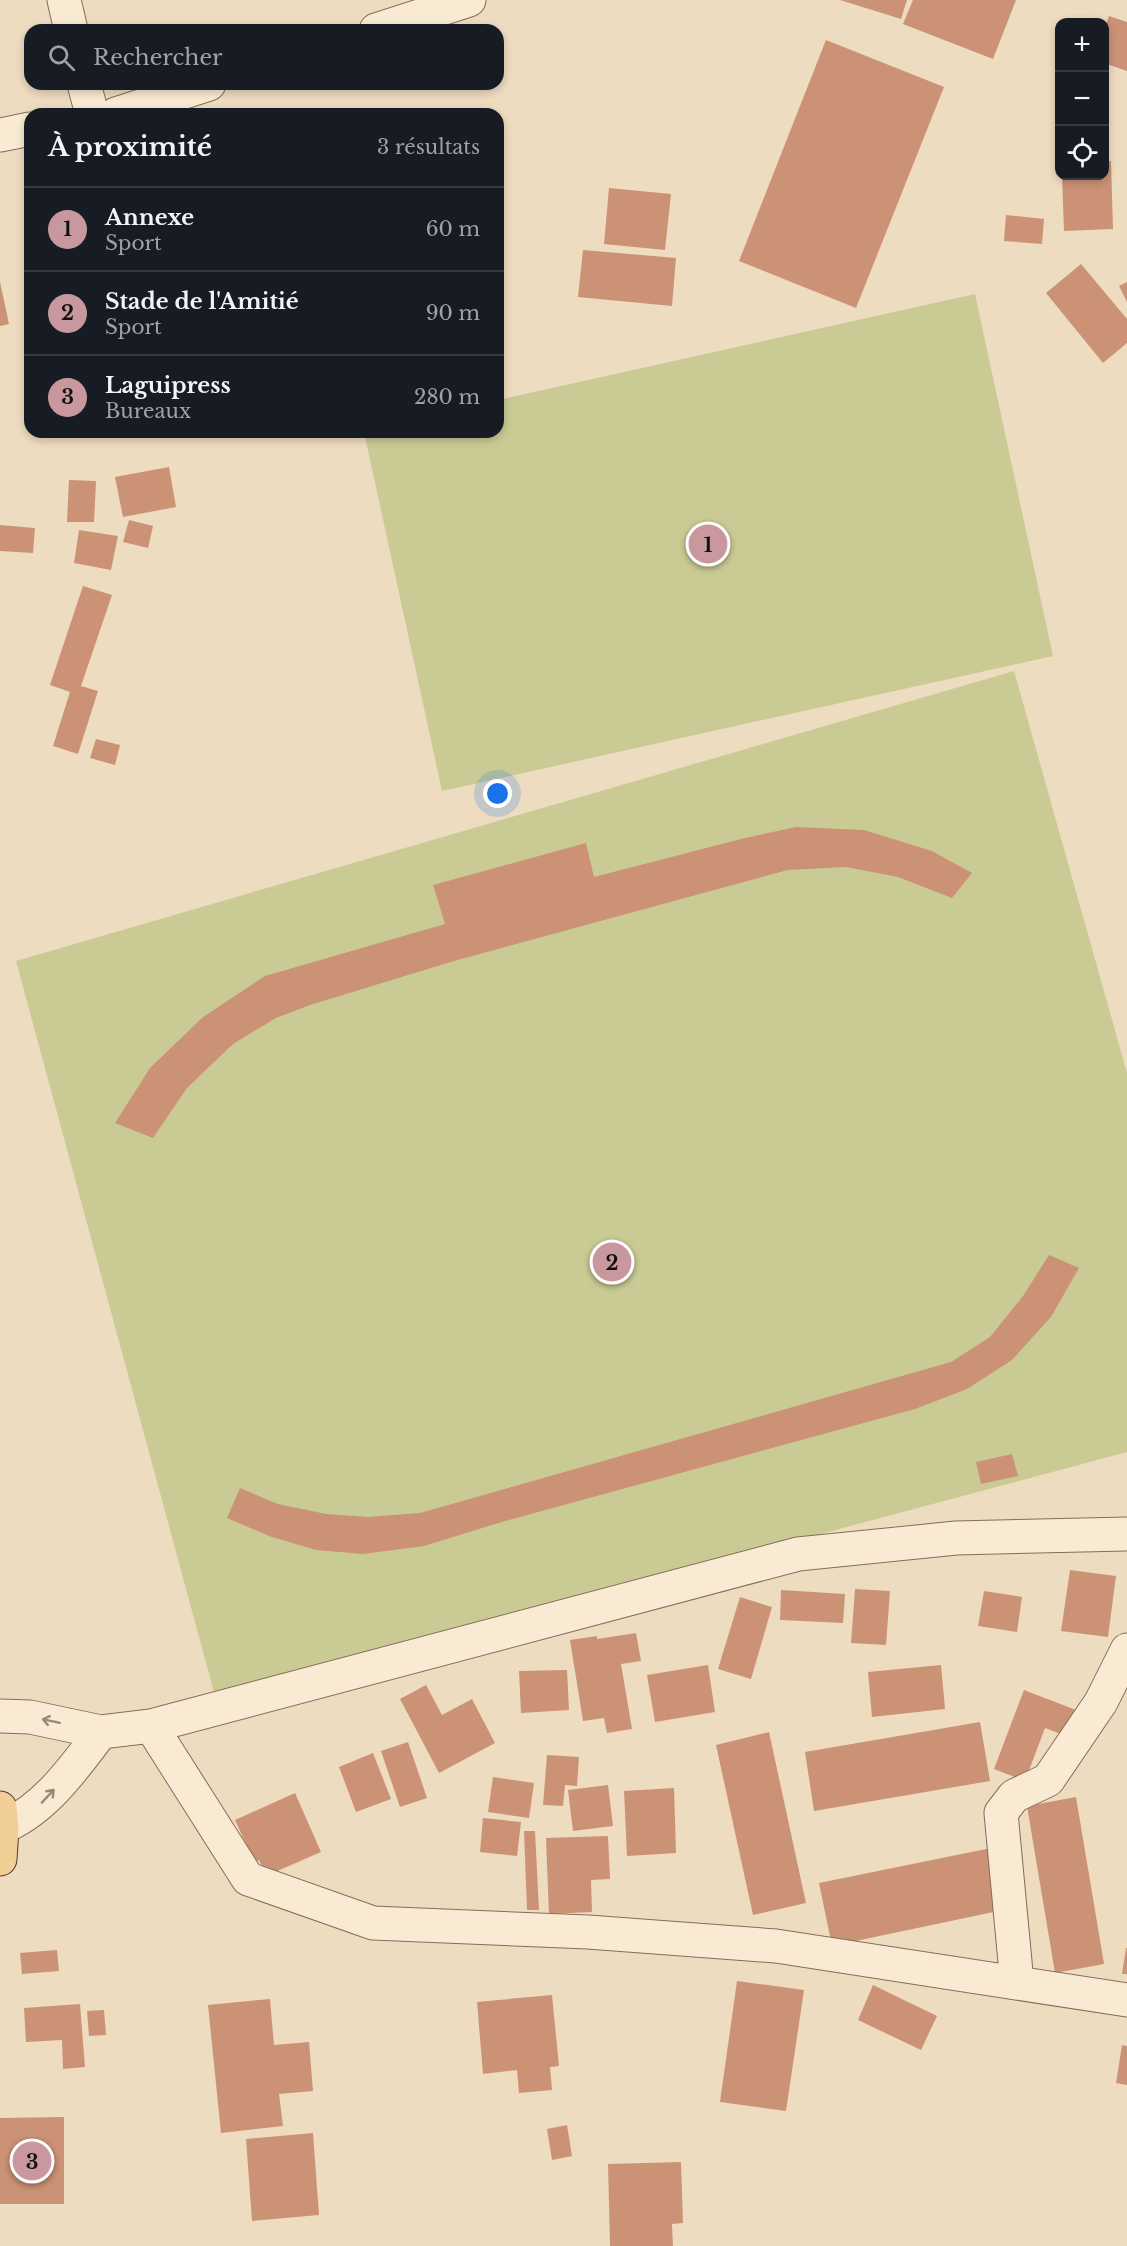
<!DOCTYPE html>
<html lang="fr">
<head>
<meta charset="utf-8">
<style>
	body { margin:0; font-family:"Libre Baskerville",serif; background:#20242c; color:#f1f3f6 }
	.controls { position:absolute; right:18px; top:18px; display:grid; overflow:hidden; border-radius:12px; box-shadow:0 3px 9px #0003 }
	.controls button { width:54px; height:54px; display:grid; place-items:center; padding:0; border:0; border-bottom:2px solid #363941; background:#171b24; color:#f1f3f6; font:30px sans-serif }
	.you { position:absolute; left:498px; top:794px; width:21px; height:21px; margin:-15px; border:4px solid #fff; border-radius:50%; background:#1a73e8; box-shadow:0 0 0 9px #1a73e833 }
	.badge { display:grid; place-items:center; width:39px; height:39px; border-radius:50%; background:#c8989e; color:#111; font-size:20px; font-weight:700 }
	.pin { position:absolute; translate:-50% -50%; border:3px solid #fff; box-shadow:0 2px 6px #0006 }
	.list { margin:0; padding:0; list-style:none }
	h2 { display:flex; justify-content:space-between; align-items:center; height:78px; margin:0; padding:0 24px; font-size:26px }
	h2 small { font-size:20px; font-weight:400; color:#9ea1a6 }
	.list li { display:grid; grid-template-columns:39px 1fr auto; gap:18px; align-items:center; box-sizing:border-box; height:84px; padding:0 24px; border-top:2px solid #363941 }
	.list b { display:block; font-size:22px; white-space:nowrap }
	.list p { margin:0; font-size:20px; white-space:nowrap; color:#9ea1a6 }
	.list em { font-size:20px; font-style:normal; color:#9ea1a6 }
	.icon { flex:none; width:33px; height:33px; fill:none; stroke:currentColor; stroke-width:2; stroke-linecap:round; stroke-linejoin:round }
	.map { position:relative; flex:none; width:1127px; height:2246px; overflow:hidden }
	.search { position:absolute; background:#171b24; box-shadow:0 3px 9px #0003; left:24px; top:24px; width:480px; height:66px; display:flex; align-items:center; gap:15px; box-sizing:border-box; padding:0 21px; border-radius:18px; color:#9ea1a6; font-size:22px }
	.panel { position:absolute; background:#171b24; box-shadow:0 3px 9px #0003; left:24px; top:108px; width:480px; height:330px; border-radius:18px }
	.map>svg:first-child { display:block }
	.green { fill:#cacb94 }
	.building { fill:#cc9275 }
	.lines { fill:none; stroke-linecap:round; stroke-linejoin:round }
	.minor-casing { stroke:#866d58; stroke-width:35 }
	.major-casing { stroke:#543b2c; stroke-width:35 }
	.minor { stroke:#f9ead3; stroke-width:33 }
	.major { stroke:#f2ce97; stroke-width:33 }
	.oneway { stroke:#988878 }
</style>
</head>
<body>
<div class="map">
<svg width="1127" height="2246" viewBox="0 0 1127 2246">
	<rect width="100%" height="100%" fill="#eedcc0"/>
	<path class="green" d="M 975,294 L 1053,656 L 442,791 L 364,432 L 498,432 L 498,400 Z
		M 1014,671 L 1127,1073 L 1127,1452 L 215,1696 L 16,961 Z"/>
	<path class="building" d="M 840,0 L 907,0 L 901,19 Z
		M 913,0 L 1016,0 L 993,59 L 903,24 Z
		M 1109,16 L 1127,22 L 1127,71 L 1104,63 L 1104,30 Z
		M 826,40 L 944,87 L 856,308 L 739,261 Z
		M 1111,161 L 1113,229 L 1064,231 L 1062,176 L 1104,176 L 1104,162 Z
		M 609,188 L 671,194 L 665,250 L 604,244 Z
		M 1006,215 L 1044,219 L 1042,244 L 1004,241 Z
		M 583,250 L 676,258 L 672,306 L 578,297 Z
		M 1081,264 L 1127,319 L 1127,343 L 1103,363 L 1046,293 Z
		M 0,282 L 9,324 L 0,326 Z
		M 1127,282 L 1127,302 L 1119,286 Z
		M 169,467 L 176,507 L 123,517 L 115,477 Z
		M 69,480 L 96,481 L 94,522 L 67,522 Z
		M 129,520 L 153,526 L 148,548 L 123,542 Z
		M 0,525 L 35,528 L 33,553 L 0,551 Z
		M 79,530 L 118,536 L 111,570 L 74,563 Z
		M 83,586 L 112,595 L 81,686 L 98,691 L 78,754 L 53,746 L 70,692 L 50,685 Z
		M 96,739 L 120,745 L 115,765 L 90,758 Z
		M 796,827 L 864,830 L 932,851 L 972,873 L 952,898 L 898,877 L 846,867 L 788,870 L 454,961 L 310,1005 L 276,1018 L 233,1044 L 187,1088 L 153,1138 L 115,1123 L 150,1068 L 203,1017 L 265,976 L 445,924 L 433,885 L 586,843 L 594,877 L 745,838 Z
		M 1049,1255 L 1079,1268 L 1051,1317 L 1012,1360 L 967,1389 L 915,1409 L 505,1521 L 424,1546 L 363,1554 L 316,1550 L 269,1536 L 227,1518 L 240,1488 L 278,1504 L 326,1514 L 368,1517 L 420,1513 L 951,1362 L 990,1337 L 1023,1296 Z
		M 1012,1454 L 1018,1476 L 981,1484 L 976,1462 Z
		M 1070,1570 L 1116,1576 L 1108,1637 L 1061,1631 Z
		M 855,1589 L 890,1591 L 886,1645 L 851,1643 Z
		M 781,1590 L 845,1594 L 843,1623 L 780,1620 Z
		M 984,1591 L 1022,1597 L 1017,1632 L 978,1626 Z
		M 740,1597 L 772,1607 L 751,1679 L 718,1669 Z
		M 636,1633 L 641,1661 L 621,1664 L 632,1729 L 607,1733 L 604,1718 L 583,1721 L 570,1640 L 597,1636 L 597,1639 Z
		M 708,1665 L 715,1712 L 655,1722 L 647,1675 Z
		M 941,1665 L 945,1709 L 872,1717 L 868,1672 Z
		M 567,1670 L 569,1710 L 521,1713 L 519,1671 Z
		M 426,1685 L 442,1715 L 472,1699 L 495,1743 L 439,1773 L 400,1699 Z
		M 1024,1690 L 1076,1710 L 1066,1736 L 1045,1728 L 1025,1781 L 994,1769 Z
		M 980,1722 L 990,1781 L 814,1811 L 805,1752 Z
		M 769,1732 L 806,1903 L 753,1915 L 716,1745 Z
		M 408,1742 L 427,1798 L 400,1807 L 381,1751 Z
		M 373,1753 L 391,1799 L 356,1812 L 339,1767 Z
		M 547,1755 L 579,1757 L 577,1786 L 565,1785 L 563,1806 L 543,1805 Z
		M 493,1777 L 534,1783 L 529,1818 L 488,1812 Z
		M 608,1785 L 613,1826 L 573,1831 L 568,1790 Z
		M 674,1788 L 676,1853 L 627,1856 L 624,1791 Z
		M 295,1793 L 321,1852 L 266,1876 L 259,1860 L 254,1862 L 235,1820 Z
		M 1076,1797 L 1104,1964 L 1055,1973 L 1027,1806 Z
		M 483,1818 L 521,1822 L 517,1856 L 480,1852 Z
		M 524,1831 L 535,1831 L 539,1910 L 527,1910 Z
		M 608,1836 L 610,1879 L 591,1880 L 592,1912 L 549,1914 L 546,1838 Z
		M 991,1848 L 1003,1910 L 832,1946 L 819,1883 Z
		M 1126,1948 L 1127,1948 L 1127,1974 L 1122,1974 Z
		M 57,1950 L 59,1971 L 22,1974 L 20,1953 Z
		M 737,1981 L 804,1990 L 786,2111 L 720,2102 Z
		M 873,1985 L 937,2016 L 921,2050 L 858,2020 Z
		M 552,1995 L 559,2066 L 550,2067 L 552,2090 L 519,2093 L 517,2070 L 483,2074 L 477,2002 Z
		M 270,1999 L 274,2045 L 309,2042 L 313,2091 L 279,2094 L 283,2126 L 221,2133 L 208,2005 Z
		M 80,2004 L 85,2067 L 63,2069 L 62,2040 L 26,2042 L 24,2008 Z
		M 104,2010 L 106,2035 L 89,2036 L 87,2011 Z
		M 1122,2045 L 1127,2046 L 1127,2085 L 1116,2083 Z
		M 64,2117 L 64,2204 L 0,2204 L 0,2118 Z
		M 567,2125 L 572,2156 L 552,2160 L 547,2129 Z
		M 313,2133 L 319,2215 L 252,2221 L 246,2139 Z
		M 681,2162 L 683,2223 L 672,2224 L 673,2246 L 610,2246 L 608,2164 Z"/>
	<g class="lines">
		<g class="minor-casing">
			<path id="minor" d="M 64,0 L 71,30
				M 376,30 L 469,0
				M 84,84 L 92,114
				M 116,114 L 209,84
				M 0,135 L 30,129
				M 0,1716 L 30,1717 L 101,1732 L 151,1726 L 798,1554 L 956,1538 L 1127,1534
				M 151,1726 L 248,1879 L 373,1923 L 588,1932 L 776,1946 L 1127,2000
				M 0,1828 C 43,1812 74,1768 101,1732
				M 1017,1983 L 1001,1813 L 1014,1796 L 1048,1780 L 1101,1702 L 1127,1650"/>
		</g>
		<g class="major-casing">
			<path id="major" d="M 0,1808 L 2,1828 L 0,1859"/>
		</g>
		<use href="#minor" class="minor"/>
		<use href="#major" class="major"/>
	</g>
	<defs><path id="oneway-shaft" d="M-6 0H5M1.5-3L5.5 0L1.5 3" fill="none" stroke-width="1.6" stroke-linecap="round" stroke-linejoin="round" transform="scale(1.5)"/></defs>
	<g class="oneway">
		<use href="#oneway-shaft" transform="translate(51 1721) rotate(-168)"/>
		<use href="#oneway-shaft" transform="translate(48 1796) rotate(-47)"/>
	</g>
</svg>
<div class="controls">
<button>+</button>
<button>−</button>
<button><svg class="icon" aria-label="locate" viewBox="0 0 24 24"><circle cx="12" cy="12" r="6"/><path d="M12 2v4M12 18v4M2 12h4M18 12h4"/></svg></button>
</div>
<div class="you"></div>
<div class="pin badge" style="left:708px;top:544px">1</div>
<div class="pin badge" style="left:612px;top:1262px">2</div>
<div class="pin badge" style="left:32px;top:2161px">3</div>
<div class="search"><svg class="icon" aria-label="search" viewBox="0 0 24 24"><circle cx="10" cy="10" r="6"/><path d="M15 15l6 6"/></svg>Rechercher</div>
<section class="panel">
<h2>À proximité<small>3 résultats</small></h2>
<ul class="list">
<li><span class="badge">1</span><div><b>Annexe</b><p>Sport</p></div><em>60 m</em></li>
<li><span class="badge">2</span><div><b>Stade de l'Amitié</b><p>Sport</p></div><em>90 m</em></li>
<li><span class="badge">3</span><div><b>Laguipress</b><p>Bureaux</p></div><em>280 m</em></li>
</ul>
</section>
</div>
</body>
</html>
